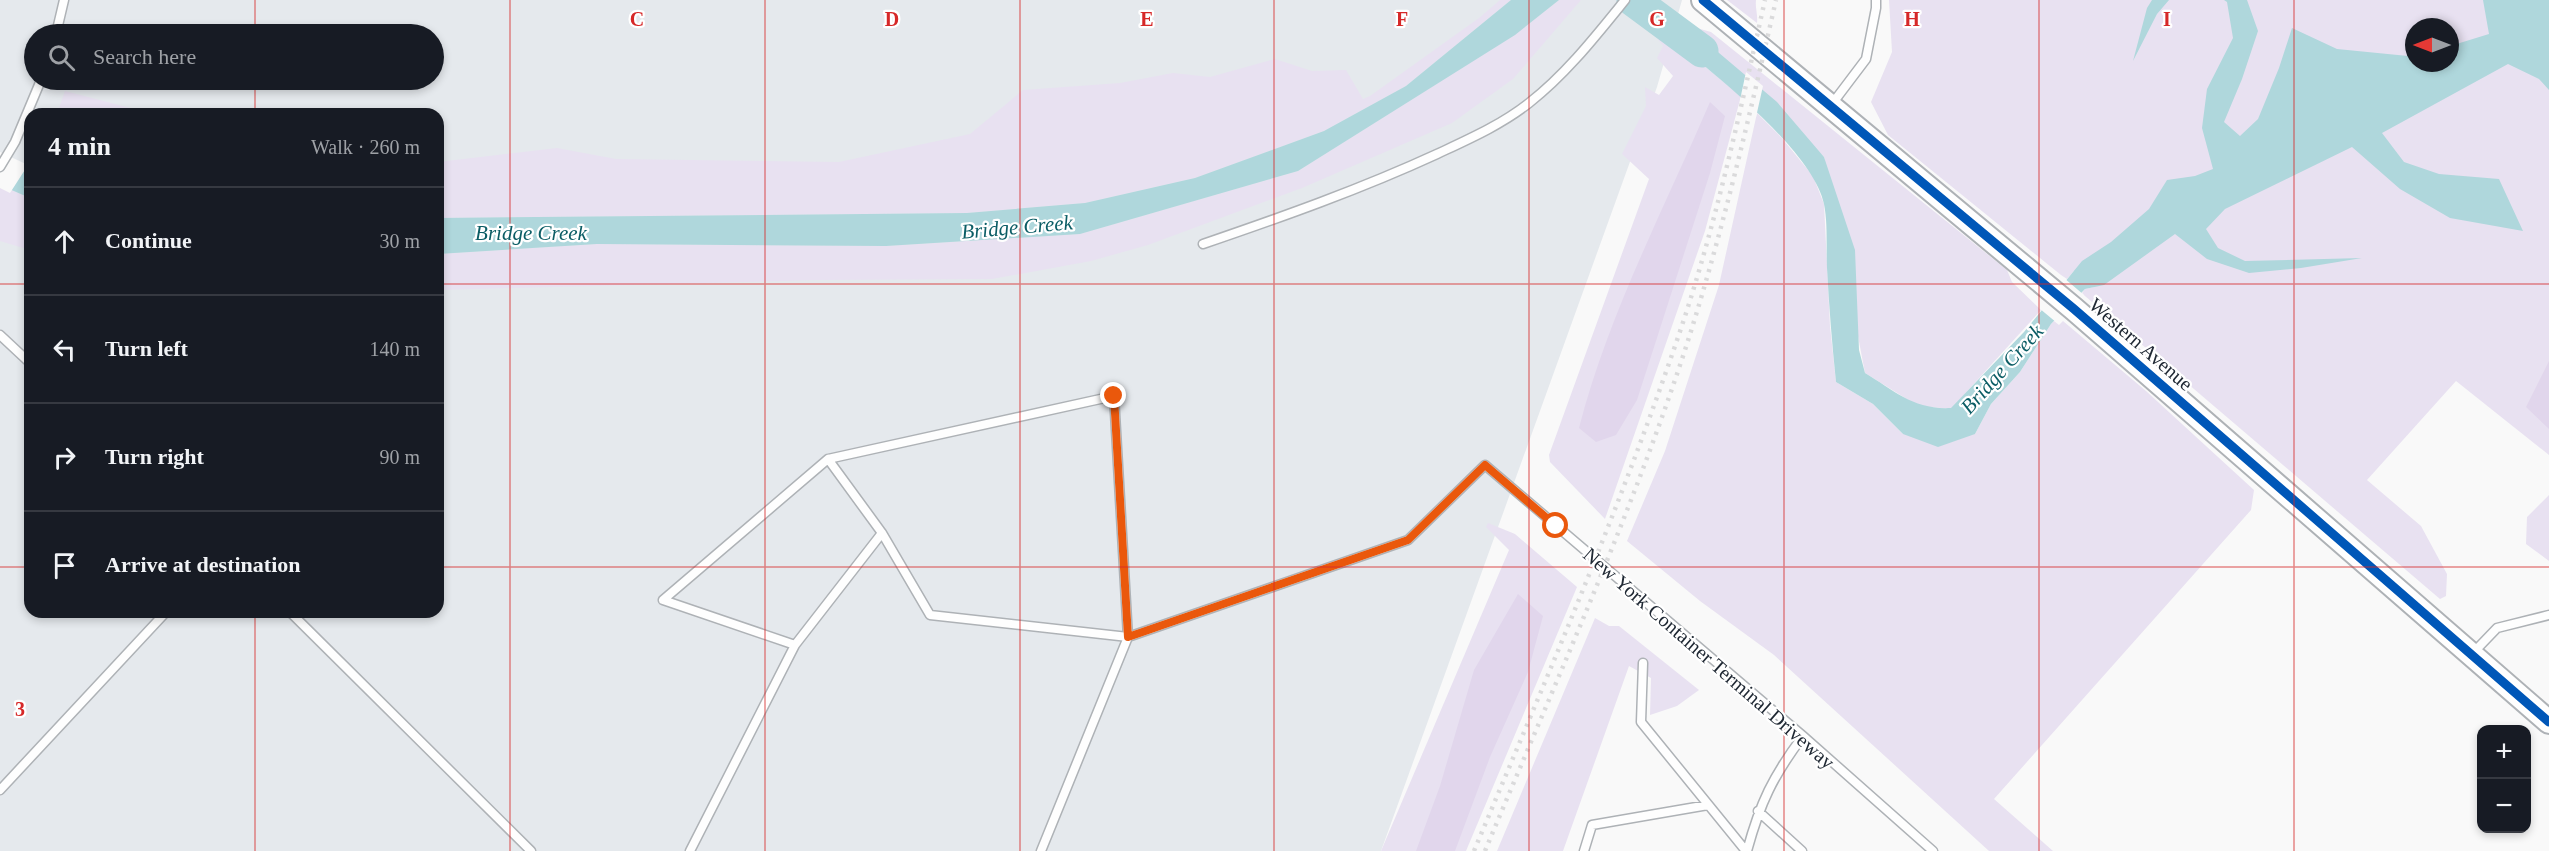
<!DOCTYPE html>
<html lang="en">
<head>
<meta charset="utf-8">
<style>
	body { margin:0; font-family:Georgia,serif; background:#20242c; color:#f1f3f6 }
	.controls { position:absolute; right:18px; bottom:18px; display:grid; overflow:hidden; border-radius:12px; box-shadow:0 3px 9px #0003 }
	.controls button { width:54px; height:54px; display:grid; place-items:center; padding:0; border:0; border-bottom:2px solid #363941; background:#171b24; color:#f1f3f6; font:30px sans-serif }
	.compass { position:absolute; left:2405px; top:18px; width:54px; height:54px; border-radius:50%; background:#171b24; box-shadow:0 3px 9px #0003; rotate:270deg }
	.stop { position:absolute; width:18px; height:18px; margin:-14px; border:4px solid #ea580c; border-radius:50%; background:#fff }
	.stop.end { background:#ea580c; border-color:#fff; box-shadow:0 2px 6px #0008 }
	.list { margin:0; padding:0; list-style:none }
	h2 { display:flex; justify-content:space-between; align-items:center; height:78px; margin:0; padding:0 24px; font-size:26px }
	h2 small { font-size:20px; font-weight:400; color:#9ea1a6 }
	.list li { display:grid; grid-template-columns:39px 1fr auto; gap:18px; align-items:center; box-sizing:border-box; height:108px; padding:0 24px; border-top:2px solid #363941 }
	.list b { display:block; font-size:22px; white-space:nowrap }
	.list em { font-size:20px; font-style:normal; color:#9ea1a6 }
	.icon { flex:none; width:33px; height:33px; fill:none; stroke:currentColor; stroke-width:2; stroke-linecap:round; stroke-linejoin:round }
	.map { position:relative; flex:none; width:2549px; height:851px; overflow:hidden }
	.search { position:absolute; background:#171b24; box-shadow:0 3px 9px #0003; left:24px; top:24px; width:420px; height:66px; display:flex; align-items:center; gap:15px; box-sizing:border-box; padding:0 21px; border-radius:33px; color:#9ea1a6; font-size:22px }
	.panel { position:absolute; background:#171b24; box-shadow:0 3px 9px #0003; left:24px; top:108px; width:420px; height:510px; border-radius:18px }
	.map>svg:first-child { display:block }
	.built { fill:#e5e9ed; fill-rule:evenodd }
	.green { fill:#e8e1f1; fill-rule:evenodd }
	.forest { fill:#e1d6ec }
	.water { fill:#afd7dc }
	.pier { fill:#f9f9f9 }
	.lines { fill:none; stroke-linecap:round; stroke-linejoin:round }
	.river { stroke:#afd7dc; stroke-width:33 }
	.lane-casing { stroke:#aeb2b6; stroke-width:11 }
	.secondary-casing { stroke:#aeb2b6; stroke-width:26 }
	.lane { stroke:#fefefe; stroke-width:8 }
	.secondary { stroke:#fefefe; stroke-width:22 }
	.rail { stroke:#dadadb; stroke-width:4.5; stroke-dasharray:3 6; stroke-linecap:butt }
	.cycleway-casing { stroke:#fff; stroke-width:13 }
	.cycleway { stroke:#0057b8; stroke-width:9 }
	.route { stroke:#ea580c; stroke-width:8 }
	.grid { fill:none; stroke:#d62828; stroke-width:1.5; stroke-opacity:0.55 }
	.labels { text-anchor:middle; stroke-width:4.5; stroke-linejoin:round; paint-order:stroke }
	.street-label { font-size:20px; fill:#202934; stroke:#fff }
	.water-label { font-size:21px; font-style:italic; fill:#0b5d65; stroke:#fff }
	.grid-label { font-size:20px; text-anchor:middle; font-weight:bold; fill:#d62828; stroke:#fff; stroke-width:4.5; stroke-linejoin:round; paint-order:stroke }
</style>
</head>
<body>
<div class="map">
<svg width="2549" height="851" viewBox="0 0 2549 851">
	<rect width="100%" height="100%" fill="#f9f9f9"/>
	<path class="built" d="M 0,0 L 1682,0 L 1657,87 L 1381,851 L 0,851 ZM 34,34 L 434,34 L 434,80 L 34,80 ZM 30,114 L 438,114 L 438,612 L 30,612 Z"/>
	<path class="green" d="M 1500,0 L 1511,0 L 1406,86 L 1324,131 L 1195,178 L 1085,203 L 967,213 L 438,218 L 438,162 L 557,148 L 616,159 L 839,162 L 970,134 L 1023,90 L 1120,83 L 1173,73 L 1210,77 L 1275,59 L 1312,71 L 1346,70 L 1363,99 L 1370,96 L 1479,18 Z
		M 1559,0 L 1581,0 L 1513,79 L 1452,123 L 1302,188 L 1148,245 L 1091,261 L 992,279 L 816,280 L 438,290 L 438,254 L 597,244 L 886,246 L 1080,234 L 1298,171 L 1514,35 Z
		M 1727,0 L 1756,0 C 1755,8 1758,14 1757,23 Z
		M 1889,0 L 2549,0 L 2549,455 L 2456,381 L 2367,480 L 2421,526 L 2447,574 L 2446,596 L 2440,599 L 2085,296 L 2082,293 L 2085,289 L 2094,287 L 2074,271 L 2067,279 L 2061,275 L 1888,135 L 1871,102 L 1892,52 ZM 2414,27 L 2450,27 L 2450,63 L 2414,63 Z
		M 1646,24 L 1653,24 L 1741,96 L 1705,231 L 1605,519 L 1550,462 L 1549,455 L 1649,179 L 1622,154 L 1646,106 L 1645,87 L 1659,95 L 1673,76 L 1657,58 L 1663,46 Z
		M 1686,25 L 1711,32 L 2007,270 L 2012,282 L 2041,310 L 1951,409 L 1918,406 L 1865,373 L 1824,157 Z
		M 65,91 L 134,109 L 168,114 L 57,114 Z
		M 1757,113 L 1781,137 L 1813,176 L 1824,204 L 1830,326 L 1836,382 L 1873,404 L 1903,434 L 1975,434 L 1991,404 L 2020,372 L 2051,324 L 2054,321 L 2059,325 L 2063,321 L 2146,391 L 2254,490 L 2251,510 L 1994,799 L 2053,851 L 1989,851 L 1774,655 L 1700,601 L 1627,541 L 1665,451 L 1719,285 Z
		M 0,185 L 30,198 L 30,250 L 0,241 Z
		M 2549,495 L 2549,561 L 2526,544 L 2527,517 Z
		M 1488,523 L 1515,534 L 1577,587 L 1466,851 L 1381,851 L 1509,550 L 1486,527 Z
		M 1595,618 L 1609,626 L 1619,626 L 1699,690 L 1677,706 L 1650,715 L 1651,678 L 1629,666 L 1563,851 L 1497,851 Z"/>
	<path class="forest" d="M 1710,102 L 1725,116 L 1710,173 L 1637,400 L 1616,435 L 1596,442 L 1579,428 C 1608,315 1664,209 1710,102 Z
		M 2549,361 L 2549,429 L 2526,407 Z
		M 1518,594 L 1543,616 L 1528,672 L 1490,757 L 1455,851 L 1416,851 L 1440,786 L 1474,670 Z"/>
	<path class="water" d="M 1511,0 L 1559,0 L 1515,35 L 1298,171 L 1080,234 L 886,246 L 597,244 L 438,254 L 438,218 L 967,213 L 1085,203 L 1195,178 L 1324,131 L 1406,86 Z
		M 2152,0 L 2169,0 L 2157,14 L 2133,61 L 2147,8 Z
		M 2224,0 L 2247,0 L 2258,31 L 2242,79 L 2224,122 L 2240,136 L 2258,119 L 2279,68 L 2292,28 L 2337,49 L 2408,56 L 2414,54 L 2414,63 L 2450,63 L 2450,46 L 2489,34 L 2483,0 L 2549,0 L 2549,90 L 2539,79 L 2508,64 L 2382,133 L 2404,162 L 2439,174 L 2499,179 L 2523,231 L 2450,218 L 2400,189 L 2352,147 L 2225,209 L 2206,229 L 2218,248 L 2245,261 L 2362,258 L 2301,268 L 2249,273 L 2207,259 L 2175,234 L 2104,285 L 2085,289 L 2051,324 L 2020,372 L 1991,404 L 1975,434 L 1938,447 L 1903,434 L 1873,404 L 1836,382 C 1832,344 1829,306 1827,268 C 1826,247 1828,224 1824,204 C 1812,147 1699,62 1653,24 L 1686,25 L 1777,102 L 1824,157 L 1855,250 L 1859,350 L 1865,373 C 1895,391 1914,410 1951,408 L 2024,332 L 2082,261 L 2111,242 L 2149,209 L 2167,180 L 2195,176 L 2213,169 L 2202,128 L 2207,89 L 2233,38 L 2227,2 Z
		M 0,155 L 30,169 L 30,198 L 0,185 Z"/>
	<path class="pier" d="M 1746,72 L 1763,86 L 1756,117 L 1740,100 Z
		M 0,152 L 28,165 L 10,193 L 0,188 Z
		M 2064,278 L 2084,295 L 2057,323 L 2039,308 Z"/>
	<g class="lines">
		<path class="river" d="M 1633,0 L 1702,51"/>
		<g class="lane-casing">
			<path id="lane" d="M 56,34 L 64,0
				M 1832,104 L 1866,59 L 1876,8 L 1876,0
				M 0,167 L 15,142 L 41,80
				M 1203,244 C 1282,217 1361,189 1437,154 C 1469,139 1501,125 1529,103 C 1566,74 1595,37 1625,0
				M 0,335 L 30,363
				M 882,533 L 828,459 L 1114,396 L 1128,637 L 1041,851
				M 290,612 L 531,851
				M 795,645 L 663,600 L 828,459
				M 2472,654 L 2497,628 L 2549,615
				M 1643,663 L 1641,722 L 1746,851
				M 0,790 L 166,612
				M 1758,811 L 1802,851
				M 690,851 L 795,645 L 882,533 L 930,615 L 1128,637 L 1408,540 L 1485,465 L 1803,736 L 1933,851
				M 1584,851 L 1592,825 L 1708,805
				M 1747,851 C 1760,803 1773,776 1803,736"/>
		</g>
		<g class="secondary-casing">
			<path id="secondary" d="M 1703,0 L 2074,309 L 2549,722"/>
		</g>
		<use href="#lane" class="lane"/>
		<use href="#secondary" class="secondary"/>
		<path class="rail" d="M 1474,851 C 1544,684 1616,518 1675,346 C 1714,234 1739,116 1765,0
			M 1485,851 C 1554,685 1629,521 1685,350 C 1722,235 1749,118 1776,0"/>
		<g class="cycleway-casing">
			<path id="cycleway" d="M 1703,0 L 2074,309 L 2549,722"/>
		</g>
		<use href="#cycleway" class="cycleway"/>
	</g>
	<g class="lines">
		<path class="route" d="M 1114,396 L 1128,637 L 1408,540 L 1485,465 L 1556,526"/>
	</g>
	<path class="grid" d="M 255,0 L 255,34M 510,0 L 510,851M 765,0 L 765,851M 1020,0 L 1020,851M 1274,0 L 1274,851M 1529,0 L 1529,851M 1784,0 L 1784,851M 2039,0 L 2039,851M 2294,0 L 2294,851M 255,80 L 255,114M 0,284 L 30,284M 438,284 L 2549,284M 0,567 L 30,567M 438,567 L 2549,567M 255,612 L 255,851"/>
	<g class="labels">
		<g class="street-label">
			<text transform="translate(2141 344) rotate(41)" y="7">Western Avenue</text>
			<text transform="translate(1709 658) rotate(41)" y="7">New York Container Terminal Driveway</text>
		</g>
		<g class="water-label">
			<text transform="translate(1017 227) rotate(-5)" y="7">Bridge Creek</text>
			<text x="531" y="240">Bridge Creek</text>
			<text transform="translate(2002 369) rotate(-48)" y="7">Bridge Creek</text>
		</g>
	</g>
	<g class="grid-label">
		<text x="637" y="26">C</text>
		<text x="892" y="26">D</text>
		<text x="1147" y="26">E</text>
		<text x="1402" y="26">F</text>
		<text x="1657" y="26">G</text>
		<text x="1912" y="26">H</text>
		<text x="2167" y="26">I</text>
		<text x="20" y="716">3</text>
	</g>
</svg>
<div class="controls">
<button>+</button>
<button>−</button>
</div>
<svg class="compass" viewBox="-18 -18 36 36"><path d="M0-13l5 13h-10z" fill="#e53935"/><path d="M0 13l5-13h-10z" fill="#9ea1a6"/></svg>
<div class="stop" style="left:1556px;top:526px"></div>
<div class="stop end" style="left:1114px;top:396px"></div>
<div class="search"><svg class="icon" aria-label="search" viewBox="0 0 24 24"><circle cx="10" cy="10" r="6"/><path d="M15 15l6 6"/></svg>Search here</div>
<section class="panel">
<h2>4 min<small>Walk · 260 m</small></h2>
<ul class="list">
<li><svg class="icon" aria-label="ahead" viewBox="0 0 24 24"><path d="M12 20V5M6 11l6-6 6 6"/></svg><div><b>Continue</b></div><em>30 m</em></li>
<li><svg class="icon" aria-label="left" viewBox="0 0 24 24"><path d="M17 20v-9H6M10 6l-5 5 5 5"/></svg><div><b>Turn left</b></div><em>140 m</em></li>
<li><svg class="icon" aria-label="right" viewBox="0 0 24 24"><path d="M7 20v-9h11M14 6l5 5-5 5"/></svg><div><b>Turn right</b></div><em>90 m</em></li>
<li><svg class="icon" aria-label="arrive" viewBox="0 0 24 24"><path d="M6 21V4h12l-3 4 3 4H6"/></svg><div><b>Arrive at destination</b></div></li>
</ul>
</section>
</div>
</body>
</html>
